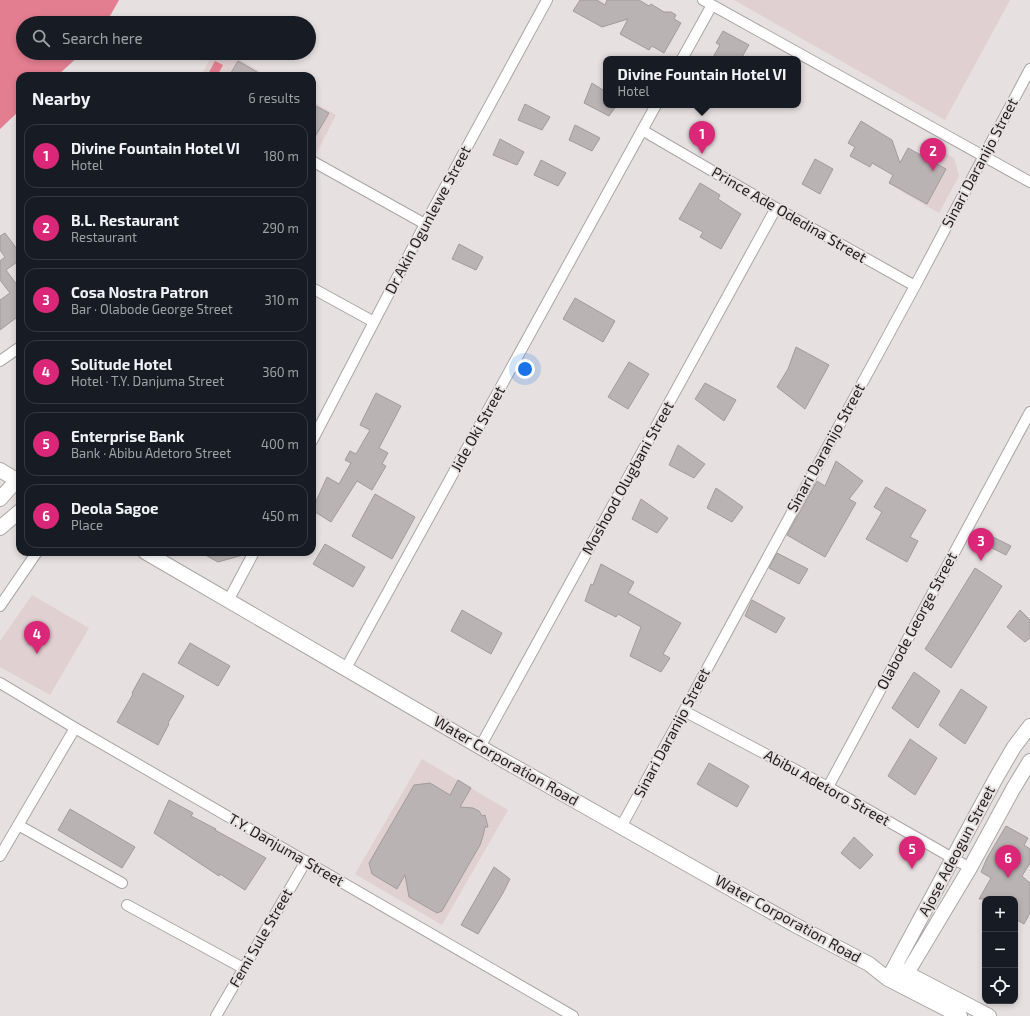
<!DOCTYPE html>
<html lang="en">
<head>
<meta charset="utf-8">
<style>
	body { margin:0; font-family:"Exo 2",sans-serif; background:#20242c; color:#f1f3f6 }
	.controls { position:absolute; right:12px; bottom:12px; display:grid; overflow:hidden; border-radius:8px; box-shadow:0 2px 6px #0003 }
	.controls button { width:36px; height:36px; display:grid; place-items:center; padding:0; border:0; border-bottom:1px solid #363941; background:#171b24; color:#f1f3f6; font:20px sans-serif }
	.you { position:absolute; left:525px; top:369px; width:14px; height:14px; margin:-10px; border:3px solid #fff; border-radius:50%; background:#1a73e8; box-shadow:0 0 0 6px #1a73e833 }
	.badge { display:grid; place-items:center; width:26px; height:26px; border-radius:50%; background:#db2777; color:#fff; font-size:13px; font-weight:700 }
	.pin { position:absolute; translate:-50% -33px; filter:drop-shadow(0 1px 2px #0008) }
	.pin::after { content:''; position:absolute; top:21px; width:14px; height:12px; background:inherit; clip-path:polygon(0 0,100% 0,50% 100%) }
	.popup { position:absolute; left:603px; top:56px; width:198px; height:52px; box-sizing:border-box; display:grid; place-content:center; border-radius:8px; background:#171b24; filter:drop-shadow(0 1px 3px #0005); font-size:13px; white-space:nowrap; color:#9ea1a6 }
	.popup b { font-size:15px; color:#f1f3f6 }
	.popup::after { content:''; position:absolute; left:50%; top:100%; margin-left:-8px; border:8px solid transparent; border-top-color:#171b24 }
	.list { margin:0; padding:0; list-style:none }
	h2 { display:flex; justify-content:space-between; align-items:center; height:52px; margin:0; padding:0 16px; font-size:17px }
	h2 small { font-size:13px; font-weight:400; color:#9ea1a6 }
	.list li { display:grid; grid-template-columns:26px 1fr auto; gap:12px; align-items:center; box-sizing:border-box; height:64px; margin:0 8px 8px; padding:0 8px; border:1px solid #363941; border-radius:12px }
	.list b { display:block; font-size:15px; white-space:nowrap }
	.list p { margin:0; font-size:13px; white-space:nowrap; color:#9ea1a6 }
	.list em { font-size:13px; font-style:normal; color:#9ea1a6 }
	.icon { flex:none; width:22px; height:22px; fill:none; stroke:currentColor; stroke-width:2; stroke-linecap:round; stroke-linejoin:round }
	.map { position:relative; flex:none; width:1030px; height:1016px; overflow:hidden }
	.search { position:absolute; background:#171b24; box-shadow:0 2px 6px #0003; left:16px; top:16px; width:300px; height:44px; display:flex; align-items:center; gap:10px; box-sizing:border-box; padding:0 14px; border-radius:22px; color:#9ea1a6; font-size:15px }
	.panel { position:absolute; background:#171b24; box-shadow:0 2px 6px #0003; left:16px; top:72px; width:300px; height:484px; border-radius:12px }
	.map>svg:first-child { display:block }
	.built { fill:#e0d0d2 }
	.water { fill:#e37e90 }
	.building { fill:#bab3b4; stroke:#a29b9c }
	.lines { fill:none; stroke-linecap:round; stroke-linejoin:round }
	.street-casing { stroke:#aba5a5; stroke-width:12 }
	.secondary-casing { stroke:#aba5a5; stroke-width:16 }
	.street { stroke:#fff; stroke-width:10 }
	.secondary { stroke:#fff; stroke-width:14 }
	.labels { text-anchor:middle; stroke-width:4; stroke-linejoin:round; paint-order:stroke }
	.street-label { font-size:15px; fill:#201d1e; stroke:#e7e0e0 }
</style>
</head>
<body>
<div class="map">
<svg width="1030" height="1016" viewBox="0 0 1030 1016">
	<rect width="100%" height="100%" fill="#e7e0e0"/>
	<path class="built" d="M 734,0 L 1010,0 L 945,120 Z
		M 213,53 L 228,53 L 268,76 L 201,76 Z
		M 312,101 L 336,115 L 312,162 Z
		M 932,146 L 954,158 L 959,176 L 939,213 L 902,192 L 922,155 L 926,157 Z
		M 32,595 L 89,628 L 50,695 L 0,667 L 0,641 Z
		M 422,759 L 508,810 L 442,925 L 355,874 Z"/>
	<path class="water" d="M 0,0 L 119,0 L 106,23 L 23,23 L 23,53 L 82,53 L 57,76 L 20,76 L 20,110 L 0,129 Z
		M 215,61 L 223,65 L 217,76 L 207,76 Z"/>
	<path class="building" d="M 580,0 L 597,0 L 605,5 L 607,0 L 639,0 L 649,6 L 651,4 L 664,12 L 671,12 L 676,15 L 674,19 L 681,23 L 664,53 L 652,46 L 649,50 L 620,34 L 628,19 L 602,27 L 573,11 Z
		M 723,31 L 749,45 L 743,55 L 744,59 L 712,59 L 720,45 L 716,43 Z
		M 238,61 L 264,76 L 229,76 Z
		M 592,83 L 606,92 L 606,105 L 617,105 L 609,116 L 584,103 Z
		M 312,104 L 329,113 L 312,142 Z
		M 525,104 L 550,117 L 542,130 L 518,120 Z
		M 861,121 L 892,140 L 900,163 L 908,148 L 946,169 L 927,204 L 889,183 L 893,175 L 872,163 L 870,167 L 850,156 L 855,147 L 848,143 Z
		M 575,125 L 600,138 L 592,151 L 569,140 Z
		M 500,139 L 524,152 L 517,165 L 493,155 Z
		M 815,159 L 833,169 L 820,194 L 802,184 Z
		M 541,160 L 566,173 L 558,186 L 534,175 Z
		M 700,183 L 720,195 L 718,199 L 741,214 L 721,249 L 700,237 L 703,232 L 679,219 Z
		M 5,233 L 20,253 L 20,260 L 6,270 L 20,289 L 20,315 L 0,330 L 0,300 L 10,293 L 0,280 L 0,261 L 5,257 L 0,250 L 0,236 Z
		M 459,244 L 483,257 L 476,270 L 452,259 Z
		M 575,298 L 615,321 L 603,342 L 563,319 Z
		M 796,347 L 829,365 L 805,409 L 777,387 L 788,369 Z
		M 629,362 L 649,374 L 628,409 L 608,397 Z
		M 705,383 L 736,400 L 724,421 L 695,399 Z
		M 376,393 L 401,406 L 379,448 L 388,453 L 382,464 L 386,466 L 372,490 L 357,481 L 331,522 L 312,510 L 327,477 L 339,484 L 351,463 L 345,460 L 350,451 L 356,454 L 370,430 L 360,425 Z
		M 678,445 L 705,464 L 694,478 L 669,465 Z
		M 836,461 L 863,481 L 849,499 L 856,503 L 825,557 L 787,535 L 817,481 L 825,486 Z
		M 886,487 L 926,510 L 910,537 L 918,541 L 907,562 L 866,539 L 882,512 L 874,507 Z
		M 716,488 L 743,507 L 732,522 L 707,508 Z
		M 375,494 L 415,517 L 392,559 L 352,536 Z
		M 641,499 L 668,518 L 657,533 L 632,519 Z
		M 993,537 L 1011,546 L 1006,555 L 988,546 Z
		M 325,544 L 365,567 L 353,587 L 313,564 Z
		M 200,552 L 243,552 L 243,555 L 218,562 Z
		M 777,553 L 808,569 L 799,584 L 769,568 Z
		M 601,564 L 634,582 L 628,593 L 681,623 L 663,654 L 670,658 L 661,672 L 630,656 L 641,627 L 618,614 L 616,617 L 585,601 L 591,584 L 593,585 Z
		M 975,568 L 1002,586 L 951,668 L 925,649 Z
		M 752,600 L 785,618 L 776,633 L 745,616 Z
		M 462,610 L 502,633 L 491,654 L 451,631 Z
		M 1020,610 L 1030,620 L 1030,638 L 1025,642 L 1007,627 Z
		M 190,643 L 230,666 L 218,686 L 178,663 Z
		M 914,672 L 940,691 L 918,728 L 892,708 Z
		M 143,673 L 184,696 L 168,723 L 169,724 L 158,745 L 117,722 L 133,694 L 132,693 Z
		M 961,689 L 987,707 L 965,744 L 939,725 Z
		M 910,739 L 937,758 L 915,795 L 888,776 Z
		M 709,763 L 749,786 L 737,807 L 697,784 Z
		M 458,780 L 471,788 L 460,807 L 473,808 L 479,811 L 482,816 L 485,815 L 488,827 L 485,827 L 483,836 L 480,845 L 442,911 L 437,913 L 409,897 L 405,875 L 397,889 L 372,874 L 369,863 L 414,785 L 430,783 L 450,795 Z
		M 169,800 L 193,813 L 191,816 L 216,829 L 215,830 L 266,858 L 245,890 L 220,874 L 219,876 L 154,833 Z
		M 70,809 L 135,847 L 122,868 L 58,830 Z
		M 1006,826 L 1028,838 L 1024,845 L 1030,849 L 1030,863 L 1022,876 L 1030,883 L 1030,913 L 1024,924 L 1015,919 L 1015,899 L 979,899 L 991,878 L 981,872 L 987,858 Z
		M 854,837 L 873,855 L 860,869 L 841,853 Z
		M 494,867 L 510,879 L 503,893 L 478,934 L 461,925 Z"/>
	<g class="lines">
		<g class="street-casing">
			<path id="street" d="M 703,0 L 1030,182
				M 682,59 L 712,5
				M 642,130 L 776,208 L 915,286
				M 312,161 L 425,224
				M 312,288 L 374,322
				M 0,361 L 20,347
				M 312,441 L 425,224 L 547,0
				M 228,601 L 254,552
				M 0,606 L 37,552
				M 346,668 L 656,105
				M 0,683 L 75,728 L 573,1016
				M 684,711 L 828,787 L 970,868
				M 480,747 L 776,208
				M 828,787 L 1030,412
				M 18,825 L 122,883
				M 621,827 L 915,286 L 1030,69
				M 0,856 L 75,728
				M 127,905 L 243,968
				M 216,1016 L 306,861"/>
		</g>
		<g class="secondary-casing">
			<path id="secondary" d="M 0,470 L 20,482
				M 0,499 L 17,480
				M 0,528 L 20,511
				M 145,552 L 480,747 L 793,924 L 869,964 L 888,979 L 960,1016
				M 899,969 L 989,1016
				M 888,979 L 996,778 L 1014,747 L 1030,726
				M 900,985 L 970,868 L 1013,789 L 1030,761"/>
		</g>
		<use href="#street" class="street"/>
		<use href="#secondary" class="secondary"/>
	</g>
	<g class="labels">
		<g class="street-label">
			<text transform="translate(980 163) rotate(-62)" y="5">Sinari Daranijo Street</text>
			<text transform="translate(789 215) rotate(30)" y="5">Prince Ade Odedina Street</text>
			<text transform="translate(428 220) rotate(-62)" y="5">Dr Akin Ogunlewe Street</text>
			<text transform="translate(478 429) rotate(-61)" y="5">Jide Oki Street</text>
			<text transform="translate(826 448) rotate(-61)" y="5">Sinari Daranijo Street</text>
			<text transform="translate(628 478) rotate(-61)" y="5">Moshood Olugbani Street</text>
			<text transform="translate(917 621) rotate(-62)" y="5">Olabode George Street</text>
			<text transform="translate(672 733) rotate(-62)" y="5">Sinari Daranijo Street</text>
			<text transform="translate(506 761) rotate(30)" y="5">Water Corporation Road</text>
			<text transform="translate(827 788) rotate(29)" y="5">Abibu Adetoro Street</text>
			<text transform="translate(286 850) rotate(30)" y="5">T.Y. Danjuma Street</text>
			<text transform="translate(957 851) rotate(-62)" y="5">Ajose Adeogun Street</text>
			<text transform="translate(788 919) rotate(29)" y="5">Water Corporation Road</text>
			<text transform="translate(261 938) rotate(-60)" y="5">Femi Sule Street</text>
		</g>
	</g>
</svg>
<div class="controls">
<button>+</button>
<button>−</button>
<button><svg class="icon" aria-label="locate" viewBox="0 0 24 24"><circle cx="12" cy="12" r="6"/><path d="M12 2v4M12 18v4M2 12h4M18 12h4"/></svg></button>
</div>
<div class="you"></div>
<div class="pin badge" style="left:702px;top:154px">1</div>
<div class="popup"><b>Divine Fountain Hotel VI</b>Hotel</div>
<div class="pin badge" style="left:933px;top:171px">2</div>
<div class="pin badge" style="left:981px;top:561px">3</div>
<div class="pin badge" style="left:37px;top:654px">4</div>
<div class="pin badge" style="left:912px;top:869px">5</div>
<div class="pin badge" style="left:1008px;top:878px">6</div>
<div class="search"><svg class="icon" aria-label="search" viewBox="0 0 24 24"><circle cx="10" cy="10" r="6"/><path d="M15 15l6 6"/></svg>Search here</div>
<section class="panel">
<h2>Nearby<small>6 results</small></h2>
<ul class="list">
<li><span class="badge">1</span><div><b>Divine Fountain Hotel VI</b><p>Hotel</p></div><em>180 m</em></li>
<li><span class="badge">2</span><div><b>B.L. Restaurant</b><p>Restaurant</p></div><em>290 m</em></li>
<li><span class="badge">3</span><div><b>Cosa Nostra Patron</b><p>Bar · Olabode George Street</p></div><em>310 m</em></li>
<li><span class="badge">4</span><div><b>Solitude Hotel</b><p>Hotel · T.Y. Danjuma Street</p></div><em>360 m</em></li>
<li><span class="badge">5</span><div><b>Enterprise Bank</b><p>Bank · Abibu Adetoro Street</p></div><em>400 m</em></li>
<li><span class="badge">6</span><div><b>Deola Sagoe</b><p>Place</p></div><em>450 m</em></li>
</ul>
</section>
</div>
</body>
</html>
